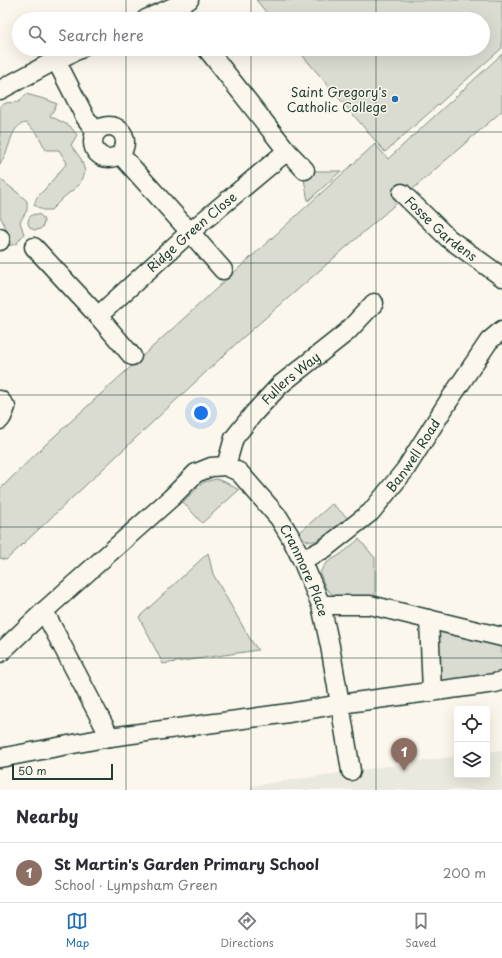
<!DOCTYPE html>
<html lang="en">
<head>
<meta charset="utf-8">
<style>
	body { margin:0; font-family:"Playpen Sans",sans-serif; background:#f7f7f7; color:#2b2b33 }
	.controls { position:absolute; right:12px; bottom:12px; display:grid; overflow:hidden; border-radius:4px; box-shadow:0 4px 16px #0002 }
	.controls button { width:36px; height:36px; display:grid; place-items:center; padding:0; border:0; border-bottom:1px solid #e1e1e2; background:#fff; color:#2b2b33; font:20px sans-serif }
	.scale { position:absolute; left:12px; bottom:10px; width:101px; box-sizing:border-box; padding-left:4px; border:2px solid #1f3d34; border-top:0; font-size:11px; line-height:14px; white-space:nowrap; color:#1f3d34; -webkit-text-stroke:3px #fbf7ec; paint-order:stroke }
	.you { position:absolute; left:201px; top:413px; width:14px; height:14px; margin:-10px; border:3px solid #fff; border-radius:50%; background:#1a73e8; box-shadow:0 0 0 6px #1a73e833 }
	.badge { display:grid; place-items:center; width:26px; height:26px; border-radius:50%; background:#1f6fb2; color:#fff; font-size:13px; font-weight:700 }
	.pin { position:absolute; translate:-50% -33px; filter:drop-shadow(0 1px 2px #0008) }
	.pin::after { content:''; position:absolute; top:21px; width:14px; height:12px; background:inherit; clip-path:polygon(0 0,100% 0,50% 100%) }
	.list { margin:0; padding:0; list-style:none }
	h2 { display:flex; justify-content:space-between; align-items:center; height:52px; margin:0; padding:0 16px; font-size:17px }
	h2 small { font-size:13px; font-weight:400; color:#7c7c81 }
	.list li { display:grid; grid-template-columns:26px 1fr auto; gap:12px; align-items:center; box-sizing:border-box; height:60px; padding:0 16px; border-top:1px solid #e1e1e2 }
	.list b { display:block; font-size:15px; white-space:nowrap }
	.list p { margin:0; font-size:13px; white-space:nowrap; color:#7c7c81 }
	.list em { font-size:13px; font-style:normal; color:#7c7c81 }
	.icon { flex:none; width:22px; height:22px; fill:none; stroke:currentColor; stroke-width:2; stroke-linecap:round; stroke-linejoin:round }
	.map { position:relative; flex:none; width:502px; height:790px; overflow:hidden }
	.search { position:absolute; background:#fff; box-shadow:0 4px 16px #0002; left:12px; right:12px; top:12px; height:44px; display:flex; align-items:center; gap:10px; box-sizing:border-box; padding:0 14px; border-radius:22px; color:#7c7c81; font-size:15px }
	.sheet { height:112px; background:#fff }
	nav { display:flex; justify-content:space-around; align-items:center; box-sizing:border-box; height:56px; border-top:1px solid #e1e1e2; background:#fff; font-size:11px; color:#7c7c81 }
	nav a { display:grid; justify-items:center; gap:2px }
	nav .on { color:#1f6fb2 }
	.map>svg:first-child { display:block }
	.built { fill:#eae9de }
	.green { fill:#dbdcd1; stroke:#7d8c82 }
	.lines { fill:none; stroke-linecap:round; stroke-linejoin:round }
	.minor-casing { stroke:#1f3d34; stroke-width:21 }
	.minor { stroke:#fbf7ec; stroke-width:18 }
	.grid { fill:none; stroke:#1f3d34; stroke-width:1; stroke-opacity:0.55 }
	.poi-dot { fill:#1f6fb2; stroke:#fbf7ec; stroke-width:1.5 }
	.labels { text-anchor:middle; stroke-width:3; stroke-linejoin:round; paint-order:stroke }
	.poi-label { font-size:13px; fill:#1f3d34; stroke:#fbf7ec; text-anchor:end }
	.street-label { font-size:13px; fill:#1f3d34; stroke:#fbf7ec }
</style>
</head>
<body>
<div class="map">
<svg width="502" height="790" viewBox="0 0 502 790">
	<rect width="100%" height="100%" fill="#fbf7ec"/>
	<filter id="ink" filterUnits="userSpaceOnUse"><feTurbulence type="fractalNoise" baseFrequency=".025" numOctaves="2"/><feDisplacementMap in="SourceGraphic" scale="8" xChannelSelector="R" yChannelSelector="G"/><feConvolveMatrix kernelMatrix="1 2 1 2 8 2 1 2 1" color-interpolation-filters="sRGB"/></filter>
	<g filter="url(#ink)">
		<path class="built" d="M 502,750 L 502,790 L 251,790 L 250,786 L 457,756 L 457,775 L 487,775 L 487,752 Z"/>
		<path class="green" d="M 256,0 L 502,0 L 502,48 L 385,152 L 297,49 L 483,49 L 483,19 L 272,19 Z
			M 502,54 L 502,111 L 239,341 L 6,560 L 0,558 L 0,489 L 46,444 L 375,144 L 388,159 Z
			M 26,94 L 48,100 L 57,104 L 50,116 L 70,126 L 77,135 L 71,145 L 81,159 L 85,171 L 79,185 L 64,197 L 51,210 L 43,210 L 34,205 L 37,197 L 45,189 L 67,163 L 59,150 L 46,150 L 37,133 L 26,123 C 12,125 11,142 6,153 C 4,157 2,161 0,165 L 0,106 L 6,103 L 19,102 Z
			M 313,171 L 341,171 L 308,201 L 304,179 Z
			M 0,179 L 18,193 L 27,201 L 27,210 L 20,222 L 24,234 L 16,244 L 7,246 L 5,239 L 6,228 L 0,216 Z
			M28 222a8 8 0 1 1 16 0a8 8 0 1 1-16 0Z
			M 216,479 L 225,482 L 239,490 L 202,523 L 183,502 L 204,482 Z
			M 332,504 L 348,518 C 340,524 316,547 306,540 C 303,539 301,535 299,533 Z
			M 359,539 L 375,558 L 375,602 L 337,596 C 325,592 324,584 320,573 C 325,561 331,561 341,554 C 347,550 353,544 359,539 Z
			M 208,553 L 213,574 L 250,639 L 258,650 L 163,664 L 139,617 Z
			M 435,626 L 498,644 L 502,647 L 502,675 L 437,686 Z"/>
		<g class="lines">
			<g class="minor-casing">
				<g id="minor">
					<path d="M 146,19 L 189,0"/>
					<path d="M 207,49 L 287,151 L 305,170"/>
					<path d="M 56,60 L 85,117 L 96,132"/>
					<path d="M 0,90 L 56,60 L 80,49"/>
					<circle cx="109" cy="142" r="16"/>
					<path d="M 120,154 L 190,232 L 223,270"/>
					<path id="s1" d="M 402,193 L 448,238 L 502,277"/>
					<path d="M 0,238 L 0,241"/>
					<path d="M 34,247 L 98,316 L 132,356"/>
					<path id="s2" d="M 98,316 L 190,232 L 287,151"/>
					<path d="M 0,400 L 6,407 L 2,417 L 0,420"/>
					<path id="s3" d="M 226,466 L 234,438 L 254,413 L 280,385 L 347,332 L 374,303"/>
					<path id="s4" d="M 302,560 L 324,549 L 371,512 L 405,470 L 448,402 L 489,341 L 502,330"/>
					<path d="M 321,605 L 370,605 L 502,637"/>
					<path d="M 44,611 L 110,737"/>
					<path d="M 429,619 L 432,692"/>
					<path id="s5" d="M 0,653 L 44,611 L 171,498 L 196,473 L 211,467 L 226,466 L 239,472 L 279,518 L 290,536 L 302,560 L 321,605 L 330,646 L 340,704 L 289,713 L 110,737 L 0,758"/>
					<path d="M 351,771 L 340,704 L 495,683 L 502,681"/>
				</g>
			</g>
			<use href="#minor" class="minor"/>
		</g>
	</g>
	<path class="grid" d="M 126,0 L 126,19M 251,0 L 251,19M 376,0 L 376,19M 126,49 L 126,790M 251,49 L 251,790M 376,49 L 376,790M 0,132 L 502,132M 0,263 L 502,263M 0,395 L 502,395M 0,527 L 502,527M 0,658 L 502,658"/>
	<circle class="poi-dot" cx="395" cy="99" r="4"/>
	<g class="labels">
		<g class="poi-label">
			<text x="387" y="97">Saint Gregory's<tspan x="387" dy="15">Catholic College</tspan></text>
		</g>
		<g class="street-label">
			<text dy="5" stroke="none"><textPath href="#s1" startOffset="53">Fosse Gardens</textPath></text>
			<text dy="5" stroke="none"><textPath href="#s2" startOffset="126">Ridge Green Close</textPath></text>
			<text dy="5" stroke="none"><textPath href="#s3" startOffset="112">Fullers Way</textPath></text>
			<text dy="5" stroke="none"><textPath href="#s4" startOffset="155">Banwell Road</textPath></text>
			<text dy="5" stroke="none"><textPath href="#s5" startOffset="431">Cranmore Place</textPath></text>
		</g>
	</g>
</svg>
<div class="controls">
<button><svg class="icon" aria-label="locate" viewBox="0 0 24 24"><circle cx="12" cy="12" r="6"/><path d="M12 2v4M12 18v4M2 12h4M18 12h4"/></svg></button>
<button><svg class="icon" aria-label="layers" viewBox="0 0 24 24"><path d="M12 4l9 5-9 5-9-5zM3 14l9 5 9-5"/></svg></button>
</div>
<div class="scale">50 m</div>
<div class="you"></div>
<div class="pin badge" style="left:404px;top:771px;background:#8d6e63">1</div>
<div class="search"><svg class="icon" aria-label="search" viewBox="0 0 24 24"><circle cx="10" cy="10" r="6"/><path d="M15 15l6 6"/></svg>Search here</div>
</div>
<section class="sheet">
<h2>Nearby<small></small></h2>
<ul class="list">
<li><span class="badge" style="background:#8d6e63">1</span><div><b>St Martin's Garden Primary School</b><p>School · Lympsham Green</p></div><em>200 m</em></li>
</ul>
</section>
<nav>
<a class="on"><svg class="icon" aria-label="map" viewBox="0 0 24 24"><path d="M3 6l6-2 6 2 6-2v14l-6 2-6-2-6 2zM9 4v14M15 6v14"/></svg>Map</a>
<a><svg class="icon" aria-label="directions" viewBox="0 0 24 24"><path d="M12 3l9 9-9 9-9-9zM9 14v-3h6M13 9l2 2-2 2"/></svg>Directions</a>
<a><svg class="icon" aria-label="saved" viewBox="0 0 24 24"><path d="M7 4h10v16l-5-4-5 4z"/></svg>Saved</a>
</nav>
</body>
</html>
